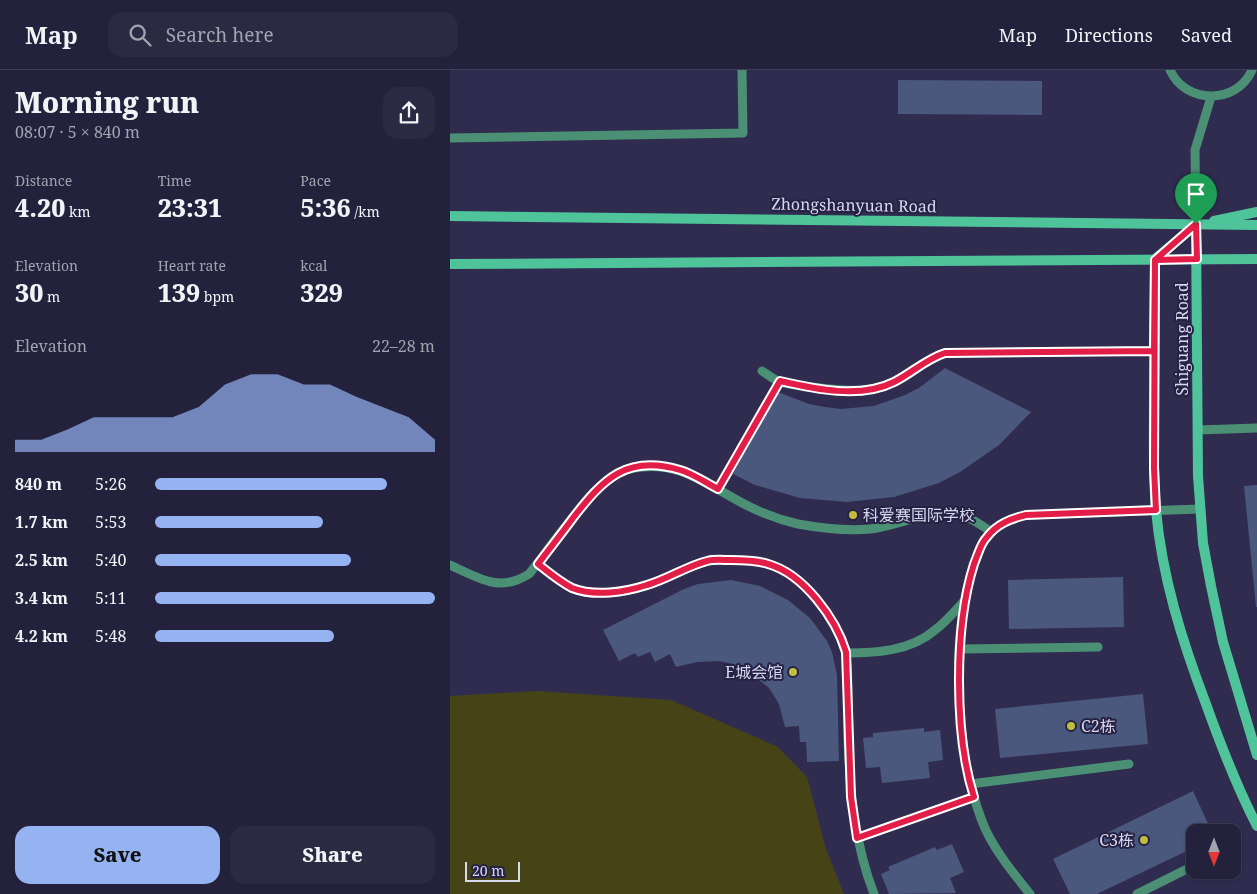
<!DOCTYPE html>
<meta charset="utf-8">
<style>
:root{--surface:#24213c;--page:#2c2943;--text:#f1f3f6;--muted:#a3a3af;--line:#413e56;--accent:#95b2f1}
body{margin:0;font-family:"Noto Serif","Noto Sans SC",serif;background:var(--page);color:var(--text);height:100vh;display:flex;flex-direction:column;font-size:19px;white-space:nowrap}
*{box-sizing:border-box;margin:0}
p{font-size:16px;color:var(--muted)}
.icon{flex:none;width:28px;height:28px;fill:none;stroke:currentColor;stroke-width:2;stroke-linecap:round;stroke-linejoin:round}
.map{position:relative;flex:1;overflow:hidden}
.panel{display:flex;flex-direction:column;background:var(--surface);width:450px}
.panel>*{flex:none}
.needle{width:32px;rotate:180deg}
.fabs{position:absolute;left:736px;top:754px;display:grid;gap:10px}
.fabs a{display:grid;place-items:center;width:55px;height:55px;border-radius:10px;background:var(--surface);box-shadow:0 1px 4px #0004,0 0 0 1px var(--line);font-size:25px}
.scale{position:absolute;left:15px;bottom:12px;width:55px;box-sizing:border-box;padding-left:5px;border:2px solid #d7d7ed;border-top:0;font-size:14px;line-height:18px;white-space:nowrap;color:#d7d7ed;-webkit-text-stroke:4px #262245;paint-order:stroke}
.pin{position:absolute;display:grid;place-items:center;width:42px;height:42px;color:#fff;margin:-51px -21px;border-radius:50% 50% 50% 0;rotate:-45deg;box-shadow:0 0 5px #0007}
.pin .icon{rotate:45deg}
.round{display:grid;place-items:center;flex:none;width:52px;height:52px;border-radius:15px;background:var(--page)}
.overview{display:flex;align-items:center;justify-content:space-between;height:85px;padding:0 15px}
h1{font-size:28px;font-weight:800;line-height:38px}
.stats{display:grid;grid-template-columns:repeat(3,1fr);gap:8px;height:85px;padding:5px 15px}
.stats div{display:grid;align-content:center}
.stats b{font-size:25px;font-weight:800}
.stats small{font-size:14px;font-weight:400}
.stats p{font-size:14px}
.chart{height:140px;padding:10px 15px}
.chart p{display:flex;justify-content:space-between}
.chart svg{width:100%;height:90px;margin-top:5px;fill:var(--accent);opacity:.7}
.cta{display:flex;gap:10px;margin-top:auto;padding:10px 15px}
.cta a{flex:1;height:58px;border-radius:15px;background:var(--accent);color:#111;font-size:20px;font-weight:800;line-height:58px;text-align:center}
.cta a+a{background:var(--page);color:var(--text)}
ul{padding:0 15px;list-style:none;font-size:16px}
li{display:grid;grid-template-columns:80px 60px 1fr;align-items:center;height:38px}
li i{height:12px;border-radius:6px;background:var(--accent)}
header{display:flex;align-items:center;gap:30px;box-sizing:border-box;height:70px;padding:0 25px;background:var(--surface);border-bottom:1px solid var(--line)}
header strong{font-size:24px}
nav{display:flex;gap:28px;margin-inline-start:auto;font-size:18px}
.search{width:350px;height:45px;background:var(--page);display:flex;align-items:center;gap:12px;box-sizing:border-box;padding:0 18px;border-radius:15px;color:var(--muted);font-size:19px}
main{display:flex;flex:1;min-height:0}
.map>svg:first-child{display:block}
.green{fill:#464417}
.building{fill:#49587c}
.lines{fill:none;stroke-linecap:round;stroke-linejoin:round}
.lane{stroke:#4b8f75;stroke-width:9}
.secondary{stroke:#4fc49b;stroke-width:10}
.route-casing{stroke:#fff;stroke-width:10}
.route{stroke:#e11d48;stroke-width:6}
.poi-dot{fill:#c3bd3f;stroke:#262245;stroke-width:2}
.labels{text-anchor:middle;stroke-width:4;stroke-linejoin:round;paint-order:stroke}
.street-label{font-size:16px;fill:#d7d7ed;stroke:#262245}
.poi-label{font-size:16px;fill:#d7d7ed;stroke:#262245;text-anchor:start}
</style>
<header>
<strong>Map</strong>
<div class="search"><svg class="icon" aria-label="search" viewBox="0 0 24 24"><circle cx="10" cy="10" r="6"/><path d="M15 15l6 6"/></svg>Search here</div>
<nav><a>Map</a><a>Directions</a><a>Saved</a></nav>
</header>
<main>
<section class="panel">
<div class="overview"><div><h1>Morning run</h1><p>08:07 · 5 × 840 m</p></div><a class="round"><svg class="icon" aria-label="share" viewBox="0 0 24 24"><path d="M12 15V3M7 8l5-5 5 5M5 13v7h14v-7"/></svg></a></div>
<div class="stats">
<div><p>Distance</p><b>4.20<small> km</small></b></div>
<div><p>Time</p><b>23:31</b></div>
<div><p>Pace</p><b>5:36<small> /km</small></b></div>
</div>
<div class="stats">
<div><p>Elevation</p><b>30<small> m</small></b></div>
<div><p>Heart rate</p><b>139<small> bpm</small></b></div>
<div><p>kcal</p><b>329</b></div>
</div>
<div class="chart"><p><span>Elevation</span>22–28 m</p>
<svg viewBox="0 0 160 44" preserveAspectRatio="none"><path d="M0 44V38L10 38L20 33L30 27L40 27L50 27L60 27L70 22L80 11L90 6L100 6L110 11L120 11L130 17L140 22L150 27L160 38V44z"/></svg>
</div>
<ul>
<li><b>840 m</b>5:26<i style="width:83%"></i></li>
<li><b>1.7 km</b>5:53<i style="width:60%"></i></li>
<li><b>2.5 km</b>5:40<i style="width:70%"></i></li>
<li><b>3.4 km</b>5:11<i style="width:100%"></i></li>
<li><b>4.2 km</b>5:48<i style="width:64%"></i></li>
</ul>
<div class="cta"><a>Save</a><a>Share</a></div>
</section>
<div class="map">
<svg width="807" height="824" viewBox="0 0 807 824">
<rect width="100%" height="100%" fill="#302c50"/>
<polygon class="green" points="87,621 221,630 328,677 357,707 376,779 394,824 0,824 0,626"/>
<g class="building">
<polygon points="448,10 592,11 592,45 448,44"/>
<polygon points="495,298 581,342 549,375 510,402 489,413 444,427 397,432 350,428 305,415 283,404 328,322 359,334 375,337 391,339 424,336 455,325 469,318"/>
<polygon points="807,415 807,537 806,537 794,416"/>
<polygon points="673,507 674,557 559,559 558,510"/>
<polygon points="281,510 310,516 338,530 360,548 377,571 382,582 387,605 389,691 357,692 356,672 350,672 349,656 335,657 329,634 319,618 297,600 283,594 269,591 247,592 226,597 220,584 205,592 200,582 188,587 185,583 169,591 153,560 234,519 248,514"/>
<polygon points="693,624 698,674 550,688 545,639"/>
<polygon points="474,658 474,662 490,660 493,690 478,692 480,708 432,713 430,697 416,698 413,668 423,667 423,663"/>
<polygon points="743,721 762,762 745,762 745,777 647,824 620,824 603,789"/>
<polygon points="502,774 514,802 500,808 506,823 439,824 431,804 440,800 438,797 485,777 487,780"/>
</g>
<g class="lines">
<g class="lane">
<path d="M720,0C735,34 787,35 802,0"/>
<polyline points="0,68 293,63 292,0"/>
<polyline points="746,154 745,80 761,27"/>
<path d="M312,301C317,304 322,308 328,311C338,315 351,316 362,317C390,320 419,325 445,311C462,302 476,289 495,283L705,281"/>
<polyline points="748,360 807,358"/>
<polyline points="268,419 330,311"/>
<path d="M88,494C98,502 110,512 122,518C145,527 175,522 197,515C218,509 237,496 258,491C264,489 273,490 280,490C292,490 307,490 318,494C354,504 386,549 396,583C399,612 398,641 398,670C400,723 405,775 424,824"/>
<path d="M0,495C29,508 49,523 79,504C101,478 145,408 176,400C221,388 247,408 285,429C304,440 326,449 348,454C370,458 397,461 420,459C450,456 486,435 516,447C525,450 533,457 542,462"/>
<polyline points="510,579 648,577"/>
<path d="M396,583C426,583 461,581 485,560C496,552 506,540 515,530"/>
<polyline points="520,714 679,694"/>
<polyline points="407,768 524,727"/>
<path d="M580,824C563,803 541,776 532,751C506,684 500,567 523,498C527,488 530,475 537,467C547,454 560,449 576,445L750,439"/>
<polyline points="687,824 745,795"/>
</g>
<g class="secondary">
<polyline points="0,146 807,155"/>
<polyline points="764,151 807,142"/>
<polyline points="746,154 748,406 753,473 761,516 773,572 807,685"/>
<path d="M747,154L705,189C705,239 704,288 704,337C704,372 703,406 706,440C712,507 732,571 756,634C771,676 787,717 807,756"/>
<polyline points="0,194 807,189"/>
</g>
</g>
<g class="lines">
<defs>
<path id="route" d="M746,154L705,190L704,398L706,440L576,445C560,449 547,454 537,467C530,474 528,485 524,494C504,557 504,664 524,727L407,768L401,727L396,582C386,549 354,504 318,494C307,490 292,490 280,490C273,490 264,489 257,491C237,496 218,509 197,515C175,522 145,527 122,518C110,512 98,502 88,494C100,478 112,463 123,448C153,409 177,384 230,400C244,404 256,413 268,419L330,311C365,319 410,329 444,312C462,303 476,289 495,283L704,281L705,190L747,189L746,154"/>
</defs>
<use href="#route" class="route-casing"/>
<use href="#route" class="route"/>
</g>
<g class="poi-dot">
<circle cx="403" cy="445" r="5"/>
<circle cx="343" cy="602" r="5"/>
<circle cx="621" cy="656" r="5"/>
<circle cx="694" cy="770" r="5"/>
</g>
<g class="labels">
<g class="street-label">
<text transform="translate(404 135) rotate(1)" y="6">Zhongshanyuan Road</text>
<text transform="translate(732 269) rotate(-90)" y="6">Shiguang Road</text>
</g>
<g class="poi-label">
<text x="413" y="451">科爱赛国际学校</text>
<text x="333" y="608" text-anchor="end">E城会馆</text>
<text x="631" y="662">C2栋</text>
<text x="684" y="776" text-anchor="end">C3栋</text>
</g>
</g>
</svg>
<div class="fabs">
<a><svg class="needle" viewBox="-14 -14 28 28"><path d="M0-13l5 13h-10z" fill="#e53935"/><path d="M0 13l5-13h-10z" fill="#a3a3af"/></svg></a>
</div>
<div class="scale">20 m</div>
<div class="pin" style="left:746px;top:154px;background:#1e9e55"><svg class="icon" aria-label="arrive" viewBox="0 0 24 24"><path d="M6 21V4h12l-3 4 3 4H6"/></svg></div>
</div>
</main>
